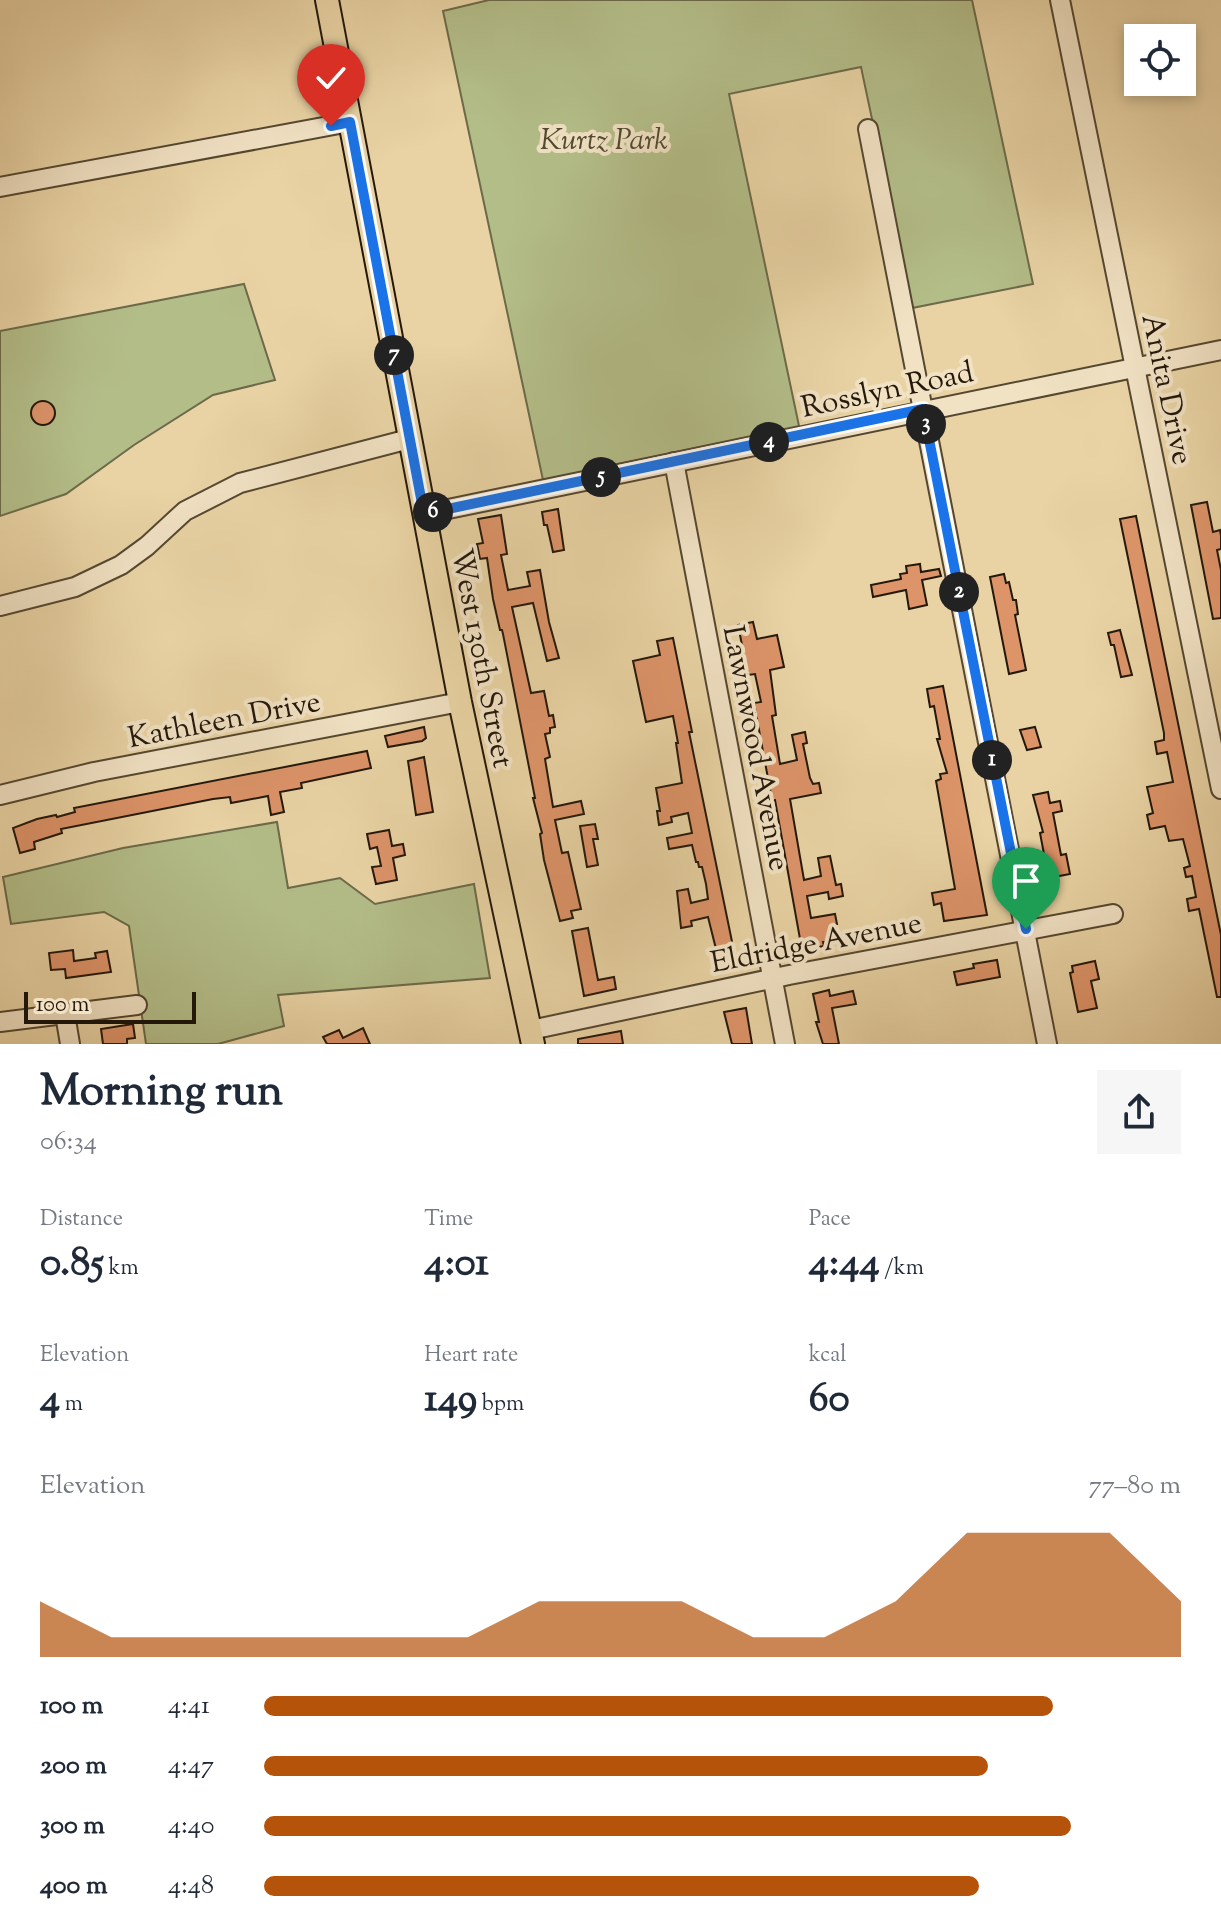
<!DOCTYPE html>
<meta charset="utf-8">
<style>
:root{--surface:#fff;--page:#f6f6f7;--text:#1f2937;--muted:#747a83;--accent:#b45309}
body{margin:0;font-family:"Sorts Mill Goudy",serif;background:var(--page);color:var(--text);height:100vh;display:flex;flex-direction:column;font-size:30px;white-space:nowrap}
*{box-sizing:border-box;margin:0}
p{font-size:26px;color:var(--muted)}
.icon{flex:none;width:44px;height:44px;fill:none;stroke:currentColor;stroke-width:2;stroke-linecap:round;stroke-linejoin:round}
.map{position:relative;height:1044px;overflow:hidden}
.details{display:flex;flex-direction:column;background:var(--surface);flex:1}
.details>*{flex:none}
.fabs{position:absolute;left:1124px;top:24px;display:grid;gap:16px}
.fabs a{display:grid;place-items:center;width:72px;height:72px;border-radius:0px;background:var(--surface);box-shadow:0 4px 12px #0003;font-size:40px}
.scale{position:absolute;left:24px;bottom:20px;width:172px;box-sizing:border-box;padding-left:8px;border:4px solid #24180b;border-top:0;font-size:22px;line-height:28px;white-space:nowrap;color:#24180b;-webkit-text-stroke:6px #f1e2c4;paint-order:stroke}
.pin{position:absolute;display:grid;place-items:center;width:68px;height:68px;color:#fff;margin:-82px -34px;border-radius:50% 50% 50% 0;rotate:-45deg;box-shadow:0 0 8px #0007}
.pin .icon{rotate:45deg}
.km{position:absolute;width:40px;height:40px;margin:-20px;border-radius:50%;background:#222;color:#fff;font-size:22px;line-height:40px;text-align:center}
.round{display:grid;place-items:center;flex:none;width:84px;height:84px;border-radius:0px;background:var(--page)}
.summary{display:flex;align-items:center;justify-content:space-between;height:136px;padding:0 40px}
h1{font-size:44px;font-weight:700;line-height:60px}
.stats{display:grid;grid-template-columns:repeat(3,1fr);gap:12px;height:136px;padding:8px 40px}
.stats div{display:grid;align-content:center}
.stats b{font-size:40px;font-weight:700}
.stats small{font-size:22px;font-weight:400}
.stats p{font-size:22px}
.chart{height:224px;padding:16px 40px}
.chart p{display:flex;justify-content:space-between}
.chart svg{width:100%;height:144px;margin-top:8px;fill:var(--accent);opacity:.7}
ul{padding:0 40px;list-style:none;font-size:26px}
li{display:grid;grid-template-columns:128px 96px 1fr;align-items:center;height:60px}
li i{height:20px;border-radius:10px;background:var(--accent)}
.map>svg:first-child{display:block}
.green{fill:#b3bd88;stroke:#6c6a4a;stroke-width:2}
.building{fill:#dd9469;stroke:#24180b;stroke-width:2}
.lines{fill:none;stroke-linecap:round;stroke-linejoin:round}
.minor-casing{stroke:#554731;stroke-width:22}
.major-casing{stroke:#24180b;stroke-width:26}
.minor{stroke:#f1e2c4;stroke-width:18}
.major{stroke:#e9d3a4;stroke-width:22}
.route-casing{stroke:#fff;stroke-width:16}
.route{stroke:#1a73e8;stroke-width:10}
.labels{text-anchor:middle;stroke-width:8;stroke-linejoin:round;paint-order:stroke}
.park-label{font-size:30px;font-style:italic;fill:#4f4a30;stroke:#f1e2c4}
.street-label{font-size:30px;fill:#24180b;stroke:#f1e2c4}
</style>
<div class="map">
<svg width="1221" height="1044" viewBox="0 0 1221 1044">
<rect width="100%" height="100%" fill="#e9d3a4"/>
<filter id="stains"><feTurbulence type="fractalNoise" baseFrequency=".0025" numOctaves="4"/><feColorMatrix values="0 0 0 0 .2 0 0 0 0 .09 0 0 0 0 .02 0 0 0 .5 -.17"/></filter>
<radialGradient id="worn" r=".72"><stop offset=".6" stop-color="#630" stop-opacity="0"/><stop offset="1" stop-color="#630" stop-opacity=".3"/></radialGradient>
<g class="green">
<polygon points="489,0 972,0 1033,284 912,308 861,67 729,94 799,426 543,480 443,11"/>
<polygon points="244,284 275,380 213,395 134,445 66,494 0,516 0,331"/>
<polygon points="277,822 288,888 340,878 375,904 474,884 490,978 278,995 284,1026 218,1044 146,1044 129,926 104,912 11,924 3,877 123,848"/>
</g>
<g class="building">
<circle cx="43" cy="413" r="12"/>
<polygon points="1207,502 1213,532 1220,530 1221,536 1221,549 1217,550 1221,570 1221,618 1213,619 1191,505"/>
<polygon points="558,509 564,550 553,552 547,525 544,525 542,512"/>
<polygon points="501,515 507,554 501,555 508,590 530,586 527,572 540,570 549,622 559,658 547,661 533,603 512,607 531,693 544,691 549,716 553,715 555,727 550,728 550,733 545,734 550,757 545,759 553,807 581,801 584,814 555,820 562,853 568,852 581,909 571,911 573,918 560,921 544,860 540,834 542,833 533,798 535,798 503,634 502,630 500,630 493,599 487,558 480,559 477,544 483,543 478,519"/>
<polygon points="1136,516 1221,935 1221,997 1217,997 1199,909 1189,911 1187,899 1196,897 1192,876 1186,877 1184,868 1190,866 1183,839 1169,841 1165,826 1150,829 1147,815 1153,813 1147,787 1173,782 1167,752 1157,754 1155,742 1164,740 1164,733 1120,519"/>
<polygon points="920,564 921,572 939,569 941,576 922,580 927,605 909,609 906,590 873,597 871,585 901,579 900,574 907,573 906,566"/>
<polygon points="1004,574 1006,583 1009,582 1013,600 1016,600 1018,614 1015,615 1026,670 1009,674 990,577"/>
<polygon points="753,622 757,639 777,635 784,667 770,670 776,715 772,716 780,764 797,760 792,735 805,732 807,743 803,744 810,778 813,784 819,783 821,793 790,799 804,880 821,876 818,858 830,856 836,885 841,884 843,896 829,899 828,892 807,896 811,918 835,914 837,924 833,925 835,940 823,942 824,946 802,950 775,800 772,800 754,703 761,702 755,674 748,675 738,625"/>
<polygon points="1120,630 1132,675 1121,677 1114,645 1111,645 1108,633"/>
<polygon points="673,638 692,732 689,732 737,966 721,969 708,917 691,921 692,926 681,928 677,891 688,889 691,903 708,899 706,884 702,867 699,867 698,862 696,862 692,845 669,849 667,838 692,833 688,813 671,817 672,822 659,825 657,811 660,811 656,788 682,783 676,743 678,743 673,716 646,722 633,661 660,655 657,641"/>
<polygon points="943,686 987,915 944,921 941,903 934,905 932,893 955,889 936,781 941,779 940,774 947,773 937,739 940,739 934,706 930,707 927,689"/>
<polygon points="424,727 426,738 422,741 388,747 385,736"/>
<polygon points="1035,727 1041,747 1027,750 1020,730"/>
<polygon points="367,751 371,768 301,783 302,788 280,792 284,812 271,815 268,796 231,803 230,797 213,799 61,829 62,833 34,842 35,849 20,853 13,828 37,819 56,815 57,817 75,812 74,808"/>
<polygon points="424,757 433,812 416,815 408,761"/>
<polygon points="1048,792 1050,803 1060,801 1062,811 1053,813 1061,855 1066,854 1070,874 1054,877 1052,869 1047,870 1040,833 1043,832 1033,795"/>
<polygon points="595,824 598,839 593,839 598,865 587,867 580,826"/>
<polygon points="389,830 392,846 403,844 405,855 393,858 397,880 376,884 372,867 381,866 377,847 370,849 367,834"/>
<polygon points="588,928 598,980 614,977 616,989 584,996 572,931"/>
<polygon points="73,950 74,961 96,958 95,953 107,951 111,972 66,978 65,969 51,970 49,953"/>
<polygon points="997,960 1000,977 957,985 954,972 974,968 973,964"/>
<polygon points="1095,961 1099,979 1091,981 1097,1008 1078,1012 1070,973 1073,972 1072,966"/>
<polygon points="829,990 830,996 853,991 856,1004 832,1008 839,1044 823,1044 816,1022 819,1022 813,994"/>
<polygon points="746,1008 752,1044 732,1044 724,1012"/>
<polygon points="133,1024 135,1038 127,1039 127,1044 103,1044 101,1029"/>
<polygon points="363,1028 370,1044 327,1044 323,1037 339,1030 343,1038"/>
<polygon points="621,1031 623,1044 578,1044 578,1039"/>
</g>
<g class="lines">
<defs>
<g id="minor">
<polyline points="1060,0 1221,789"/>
<polyline points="868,129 1047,1044"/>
<polyline points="0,187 350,122"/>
<polyline points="674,462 785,1044"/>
<polyline points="424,514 1221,350"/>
<polyline points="0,606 75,587 121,565 147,546 185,511 240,483 409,439"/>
<polyline points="0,795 94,772 460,702"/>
<polyline points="65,1014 70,1044"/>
<polyline points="0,1022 137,1005"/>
<polyline points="531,1030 789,975 1113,914"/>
</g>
<polyline id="major" points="327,0 460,702 533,1044"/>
</defs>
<use href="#minor" class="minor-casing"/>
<use href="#major" class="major-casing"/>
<use href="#minor" class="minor"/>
<use href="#major" class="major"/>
</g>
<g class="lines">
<defs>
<polyline id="route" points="331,126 350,122 424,514 923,409 1026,929"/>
</defs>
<use href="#route" class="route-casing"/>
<use href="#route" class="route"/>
</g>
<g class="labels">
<g class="park-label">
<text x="604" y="149">Kurtz Park</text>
</g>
<g class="street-label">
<text transform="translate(887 389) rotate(-12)" y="10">Rosslyn Road</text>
<text transform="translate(1168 389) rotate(78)" y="10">Anita Drive</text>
<text transform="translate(483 658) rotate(79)" y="10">West 130th Street</text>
<text transform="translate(224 719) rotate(-11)" y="10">Kathleen Drive</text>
<text transform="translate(757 748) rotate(79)" y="10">Lawnwood Avenue</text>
<text transform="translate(816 942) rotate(-11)" y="10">Eldridge Avenue</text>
</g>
</g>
<rect width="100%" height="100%" filter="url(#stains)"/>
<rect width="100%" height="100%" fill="url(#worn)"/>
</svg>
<div class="fabs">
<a><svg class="icon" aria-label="locate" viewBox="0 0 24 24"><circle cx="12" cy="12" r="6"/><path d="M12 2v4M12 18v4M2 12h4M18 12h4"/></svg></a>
</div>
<div class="scale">100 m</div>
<div class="pin" style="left:1026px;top:929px;background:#1e9e55"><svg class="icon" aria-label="arrive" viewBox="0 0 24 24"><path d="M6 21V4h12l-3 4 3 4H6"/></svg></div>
<div class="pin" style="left:331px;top:126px;background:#d93025"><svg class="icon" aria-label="check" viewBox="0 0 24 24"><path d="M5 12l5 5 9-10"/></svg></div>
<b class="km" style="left:992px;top:760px">1</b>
<b class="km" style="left:959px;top:592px">2</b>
<b class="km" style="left:926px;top:424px">3</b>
<b class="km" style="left:769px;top:442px">4</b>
<b class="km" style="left:601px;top:477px">5</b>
<b class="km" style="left:433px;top:512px">6</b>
<b class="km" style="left:394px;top:355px">7</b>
</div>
<section class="details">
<div class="summary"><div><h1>Morning run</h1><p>06:34</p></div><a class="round"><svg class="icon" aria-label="share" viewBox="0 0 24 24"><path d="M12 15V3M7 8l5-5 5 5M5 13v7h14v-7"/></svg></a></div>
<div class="stats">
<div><p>Distance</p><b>0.85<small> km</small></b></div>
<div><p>Time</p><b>4:01</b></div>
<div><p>Pace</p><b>4:44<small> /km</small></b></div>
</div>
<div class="stats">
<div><p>Elevation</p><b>4<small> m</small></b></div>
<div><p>Heart rate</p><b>149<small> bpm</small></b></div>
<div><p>kcal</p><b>60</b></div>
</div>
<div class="chart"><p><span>Elevation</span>77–80 m</p>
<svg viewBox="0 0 160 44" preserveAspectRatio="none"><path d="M0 44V27L10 38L20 38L30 38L40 38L50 38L60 38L70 27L80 27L90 27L100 38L110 38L120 27L130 6L140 6L150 6L160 27V44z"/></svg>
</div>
<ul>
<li><b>100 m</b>4:41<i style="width:86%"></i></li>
<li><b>200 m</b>4:47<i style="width:79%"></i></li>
<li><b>300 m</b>4:40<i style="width:88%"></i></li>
<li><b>400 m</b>4:48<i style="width:78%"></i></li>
</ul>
</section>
